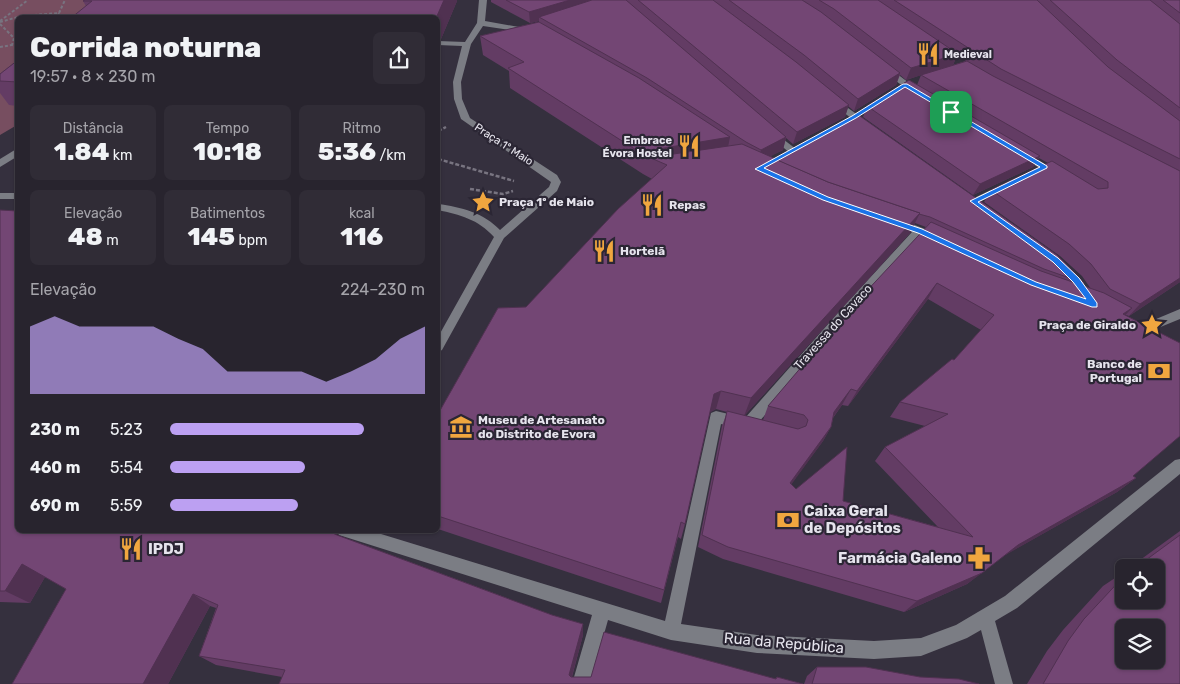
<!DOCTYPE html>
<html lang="pt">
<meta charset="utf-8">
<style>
:root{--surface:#28242e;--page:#302c36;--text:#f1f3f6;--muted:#a5a4aa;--line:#44414a;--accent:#bca0f2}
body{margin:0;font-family:Rubik,sans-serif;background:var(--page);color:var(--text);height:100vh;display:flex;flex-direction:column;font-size:19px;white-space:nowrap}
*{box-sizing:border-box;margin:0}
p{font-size:16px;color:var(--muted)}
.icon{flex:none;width:28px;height:28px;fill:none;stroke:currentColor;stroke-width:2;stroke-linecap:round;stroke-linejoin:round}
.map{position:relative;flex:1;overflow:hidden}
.sheet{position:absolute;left:15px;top:15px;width:425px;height:518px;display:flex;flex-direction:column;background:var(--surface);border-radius:8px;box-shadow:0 1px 4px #0004,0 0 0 1px var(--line)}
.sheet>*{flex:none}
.fabs{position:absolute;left:1115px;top:559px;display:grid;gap:10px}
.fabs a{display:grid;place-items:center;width:50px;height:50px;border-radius:8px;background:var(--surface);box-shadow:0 1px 4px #0004,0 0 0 1px var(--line);font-size:25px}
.pin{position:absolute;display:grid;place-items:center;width:42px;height:42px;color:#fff;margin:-21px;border-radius:10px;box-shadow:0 2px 8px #0006}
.round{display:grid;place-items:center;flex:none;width:52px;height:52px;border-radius:8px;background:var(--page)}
.overview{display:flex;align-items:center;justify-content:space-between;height:85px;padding:0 15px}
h1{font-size:28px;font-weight:800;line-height:38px}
.metrics{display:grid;grid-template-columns:repeat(3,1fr);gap:8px;height:85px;padding:5px 15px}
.metrics div{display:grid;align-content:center;border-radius:8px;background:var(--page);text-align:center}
.metrics b{font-size:25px;font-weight:800}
.metrics small{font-size:14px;font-weight:400}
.metrics p{font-size:14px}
.chart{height:140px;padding:10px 15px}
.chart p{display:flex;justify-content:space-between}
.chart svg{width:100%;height:90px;margin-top:5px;fill:var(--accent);opacity:.7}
ul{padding:0 15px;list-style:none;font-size:16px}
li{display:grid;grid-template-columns:80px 60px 1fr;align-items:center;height:38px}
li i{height:12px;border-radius:6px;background:var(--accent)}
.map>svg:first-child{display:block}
.green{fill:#774e60}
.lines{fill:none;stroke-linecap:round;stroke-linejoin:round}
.path-far1{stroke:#787480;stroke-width:2;stroke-dasharray:3 2;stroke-linecap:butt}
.path{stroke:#787480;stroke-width:2.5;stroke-dasharray:4 2;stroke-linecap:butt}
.minor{fill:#7b7d84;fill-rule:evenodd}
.wall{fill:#633c64;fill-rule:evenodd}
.shaded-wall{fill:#503151}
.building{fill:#734674;stroke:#503151;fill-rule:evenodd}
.route{fill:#1a73e8;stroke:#fff;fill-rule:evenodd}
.labels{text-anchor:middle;stroke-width:4.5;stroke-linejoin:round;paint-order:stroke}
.far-poi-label{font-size:11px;font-weight:bold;fill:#e6e4ed;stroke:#2b2634;text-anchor:start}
.far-street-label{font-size:11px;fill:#e6e4ed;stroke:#2b2634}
.poi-label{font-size:12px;font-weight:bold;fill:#e6e4ed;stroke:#2b2634;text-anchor:start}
.street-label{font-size:12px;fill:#e6e4ed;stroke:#2b2634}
.near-poi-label{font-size:15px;font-weight:bold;fill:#e6e4ed;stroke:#2b2634;text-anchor:start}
.near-street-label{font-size:15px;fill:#e6e4ed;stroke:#2b2634}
</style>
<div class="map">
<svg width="1180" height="684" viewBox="0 0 1180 684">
<rect width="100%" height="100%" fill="#35303e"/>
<polygon class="green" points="0,0 121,0 104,17 18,18 17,125 0,135"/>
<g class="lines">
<g class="path-far1">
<polyline points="59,13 65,0"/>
<polyline points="0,21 28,0"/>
<polyline points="0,22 22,16 59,13 57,18"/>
<polyline points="0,24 14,38 12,45 18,46"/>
<polyline points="0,47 12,45"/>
</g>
<g class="path">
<polyline points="438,131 446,127"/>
<polyline points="438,159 514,181"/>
<polyline points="470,189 503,194 513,191"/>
</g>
<g class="minor">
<path d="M479,0H487L485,21L530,29L534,31L530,33L483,26L471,44L461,82L462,99L470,118L557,175L561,182L557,191L504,238L442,350L438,352V337L494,237C478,219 460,215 438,210V204C461,207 484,213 500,230L549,187L551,182L461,119L454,99L453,82L462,46L438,45V41L465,42L477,23Z"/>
<polygon points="882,67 888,67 921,92 914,94 882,71"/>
<polygon points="834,98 869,123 869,127 863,127 831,103 831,99"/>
<polygon points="771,130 796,149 796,153 790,153 768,135 766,133"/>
<polygon points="18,148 18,156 0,167 0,159"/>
<polygon points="1023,151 1060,173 1062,175 1057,178 1054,177 1020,156 1020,152"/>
<polygon points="1003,184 1008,187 1007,189 977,203 973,204 968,201"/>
<rect x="0" y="193" width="18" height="6"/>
<polygon points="897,218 940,235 941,238 936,242 921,236 853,311 753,429 748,431 721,424 681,624 757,635 874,641 921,638 956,625 1005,596 1175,460 1180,459 1180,474 1017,608 995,621 1013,684 995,684 981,630 967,638 921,656 874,659 757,653 671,640 608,620 590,684 572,684 592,615 339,535 336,530 368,530 665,621 711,413 716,411 745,418 845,305 912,232 893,224 892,222"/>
<polygon points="1180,309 1180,319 1141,335 1137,333 1135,330 1137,327"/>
</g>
</g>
<g class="wall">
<polygon points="85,0 457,0 457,1 441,39 438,41 438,18 86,6 83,1"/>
<path d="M491,0H1180V282L1129,316L1126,315L1125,316L1133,476L1136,478L1117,492L1003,556L967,584L904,612L723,559L698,547L722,426L727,412L716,409L710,412L685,524L681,539L678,537L661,603L438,529V414L526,307L652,179L643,174L510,88L509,71L483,55L480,36L539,22V21L530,23L491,2ZM957,55L966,61L953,65ZM900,75L906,80L921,75L917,85L867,106L863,117L973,195L1033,167L1039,158L1048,163L991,190L984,202L1060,256L1082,276L1091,289L1082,286L1084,283L857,114L775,159L770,156L783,150L786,138L793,144L845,117L848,106L854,111L896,85ZM915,223L926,227L768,406L763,420L744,416L910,233ZM928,299L981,330L954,360L900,402L890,417L925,426L885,447L875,461L938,527L843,501L796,489L791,484L823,441L831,427L833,418L842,405L848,406Z"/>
<polygon points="18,60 18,106 9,105 0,93 0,74"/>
<polygon points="0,210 18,530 337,535 552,615 583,624 583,635 572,677 775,679 777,677 803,684 282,677 216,665 199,656 216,608 210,606 168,684 12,684 66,589 45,577 30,603 0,602"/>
<polygon points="1180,531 1180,684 1027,684 1047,651 1063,630 1103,586 1124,572 1124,600 1156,568 1129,568"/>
<polygon points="817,667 920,677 979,684 804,684 807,676"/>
</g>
<g class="shaded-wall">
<polygon points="444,0 457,0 457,1 441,39 438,41 438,18 433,18"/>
<polygon points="570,0 604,0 539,17 539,21 530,23 529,12"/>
<polygon points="958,54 953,65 906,80 911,68"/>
<polygon points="900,73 896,85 854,111 858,99"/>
<polygon points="849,105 845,117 793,144 797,132"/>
<polygon points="730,137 726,157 667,165 651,157 651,154 658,149"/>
<polygon points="786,137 783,150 758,163 761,150"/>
<polygon points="1040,156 1033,167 973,195 980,184"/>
<polygon points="920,213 910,233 744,416 751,398"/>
<polygon points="1180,278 1180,282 1129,316 1140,304"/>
<polygon points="937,283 928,299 848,406 857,391"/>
<polygon points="1132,308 1117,324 1123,314"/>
<polygon points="851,389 842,405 826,427 834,412"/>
<polygon points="721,391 716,409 709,413 714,394"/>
<polygon points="831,427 823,441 783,496 790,483"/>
<polygon points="1136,478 1117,492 1002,557 1018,545"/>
<polygon points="22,564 45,577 30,603 5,591"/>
<polygon points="982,573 967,584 904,612 917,601"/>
<polygon points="193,594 210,606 168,684 143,684"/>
<polygon points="583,624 583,635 570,683 569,675"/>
</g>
<g class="building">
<polygon points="85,0 444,0 437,16 433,18 71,18 92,1 83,1"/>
<polygon points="506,0 570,0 529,12"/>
<polygon points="592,0 626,0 786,137 761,150 746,142 647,78 539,17"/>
<polygon points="638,0 713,0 796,62 849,105 797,132"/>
<polygon points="729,0 802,0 821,12 900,73 858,99 804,55"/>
<polygon points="819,0 878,0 958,54 911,68 834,9"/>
<polygon points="894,0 1037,0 1108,67 1180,121 1180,159 1001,69"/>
<polygon points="1050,0 1150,0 1180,24 1180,108 1117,60"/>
<polygon points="1163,0 1180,0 1180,13"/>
<polygon points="539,22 639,78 730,137 658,149 651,154 653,157 742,144 828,182 920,213 751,398 721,391 714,394 685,524 681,522 664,590 438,516 438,414 498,308 526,307 618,209 667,165 644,155 508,68 524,62 480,36"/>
<polygon points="18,60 18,82 0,81 0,74"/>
<polygon points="967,61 993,76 1180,171 1180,278 1140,304 1110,289 1091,264 1069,244 991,190 1052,161 1098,189 1108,188 1108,182 921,75"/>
<polygon points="909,80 1040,156 980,184 867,106"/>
<polygon points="857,114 1057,255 1084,283 1044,269 930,217 919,214 920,213 828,182 775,159"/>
<polygon points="0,210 18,211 18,530 326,530 337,535 552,615 583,624 569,675 571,677 591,677 604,632 776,679 777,677 803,684 279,684 285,670 199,656 218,605 193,594 143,684 12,684 66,589 22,564 5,591 0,591"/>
<path d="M931,222L1041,271L1104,293L1132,308L1123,314L1180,343V436L1133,476L1136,478L1018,545L982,573L917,601L728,547L702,535L727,411L798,429L806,426L808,420L804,415L768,406L862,296ZM937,283L994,315L954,360L952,359L900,402L948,414L885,447L973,537L843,501L847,447L796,489L790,483L831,427L834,412L851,389L857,391Z"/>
<path d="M1180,535V684H1043L1068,641L1084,619L1124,576V600H1156V568H1135ZM1124,628H1156V660H1124Z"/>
<polygon points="817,667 866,667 920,677 959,679 979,684 812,684"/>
</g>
<path class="route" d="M903,84H907L1047,166V168L978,202L1058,258L1079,278L1097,303V307H1092L1031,285L918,233L823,200L755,169L852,116ZM905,87L1040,167L970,201L1053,262L1073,282L1086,299L1036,282L922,229L828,197L764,168L856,118Z"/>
<defs>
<symbol id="restaurant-bare" viewBox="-9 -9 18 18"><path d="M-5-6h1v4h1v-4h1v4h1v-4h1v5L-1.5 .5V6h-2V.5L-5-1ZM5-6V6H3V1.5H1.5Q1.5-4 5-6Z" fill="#f0a63f" stroke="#2b2634" stroke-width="2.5" paint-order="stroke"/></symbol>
<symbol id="sight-bare" viewBox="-9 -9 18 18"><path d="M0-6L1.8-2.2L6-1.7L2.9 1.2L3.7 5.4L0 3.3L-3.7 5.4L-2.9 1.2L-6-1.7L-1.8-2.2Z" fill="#f0a63f" stroke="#2b2634" stroke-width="2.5" paint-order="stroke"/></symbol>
<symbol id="bank-bare" viewBox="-9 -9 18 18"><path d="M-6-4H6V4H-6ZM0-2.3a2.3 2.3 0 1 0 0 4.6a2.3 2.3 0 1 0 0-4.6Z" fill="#f0a63f" stroke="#2b2634" stroke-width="2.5" paint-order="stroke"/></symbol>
<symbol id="museum-bare" viewBox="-9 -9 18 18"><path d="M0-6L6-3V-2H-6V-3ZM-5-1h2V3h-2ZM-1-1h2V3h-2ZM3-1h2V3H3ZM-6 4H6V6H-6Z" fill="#f0a63f" stroke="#2b2634" stroke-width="2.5" paint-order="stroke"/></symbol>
<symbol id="pharmacy-bare" viewBox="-9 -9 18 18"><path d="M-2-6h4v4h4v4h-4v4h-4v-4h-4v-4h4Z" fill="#f0a63f" stroke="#2b2634" stroke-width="2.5" paint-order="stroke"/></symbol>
</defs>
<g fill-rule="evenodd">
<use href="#restaurant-bare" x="912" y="38" width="32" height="32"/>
<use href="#restaurant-bare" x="673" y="130" width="32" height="32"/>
<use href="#sight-bare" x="467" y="186" width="32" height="32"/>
<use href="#restaurant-bare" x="636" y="189" width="32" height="32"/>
<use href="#restaurant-bare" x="588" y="235" width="32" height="32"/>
<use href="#sight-bare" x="1136" y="309" width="32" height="32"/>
<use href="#bank-bare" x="1143" y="355" width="32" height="32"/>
<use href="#museum-bare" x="445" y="411" width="32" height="32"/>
<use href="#bank-bare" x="772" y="504" width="32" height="32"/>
<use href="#restaurant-bare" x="115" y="533" width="32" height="32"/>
<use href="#pharmacy-bare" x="963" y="542" width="32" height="32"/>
</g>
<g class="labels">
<g class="far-poi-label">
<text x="944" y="58">Medieval</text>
<text x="672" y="144" text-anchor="end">Embrace<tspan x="672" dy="13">Évora Hostel</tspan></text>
</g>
<g class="far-street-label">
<text transform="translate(504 144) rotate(33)" y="4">Praça 1º Maio</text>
</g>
<g class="poi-label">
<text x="499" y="206">Praça 1º de Maio</text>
<text x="669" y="209">Repas</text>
<text x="620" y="255">Hortelã</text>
<text x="1136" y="329" text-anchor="end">Praça de Giraldo</text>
<text x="1142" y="368" text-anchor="end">Banco de<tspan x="1142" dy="14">Portugal</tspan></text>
<text x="478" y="424">Museu de Artesanato<tspan x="478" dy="14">do Distrito de Evora</tspan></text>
</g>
<g class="street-label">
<text transform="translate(833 327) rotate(-48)" y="4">Travessa do Cavaco</text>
</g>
<g class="near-poi-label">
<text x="804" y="516">Caixa Geral<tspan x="804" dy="17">de Depósitos</tspan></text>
<text x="148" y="554">IPDJ</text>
<text x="962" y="563" text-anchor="end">Farmácia Galeno</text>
</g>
<g class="near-street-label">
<text transform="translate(784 643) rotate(5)" y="5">Rua da República</text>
</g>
</g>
</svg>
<div class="fabs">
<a><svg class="icon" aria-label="locate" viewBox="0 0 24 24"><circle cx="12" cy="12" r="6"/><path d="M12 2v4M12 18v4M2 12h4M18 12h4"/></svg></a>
<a><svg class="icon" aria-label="layers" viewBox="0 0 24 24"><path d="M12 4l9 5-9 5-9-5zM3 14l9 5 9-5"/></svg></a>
</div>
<div class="pin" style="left:951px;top:112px;background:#1e9e55"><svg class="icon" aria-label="arrive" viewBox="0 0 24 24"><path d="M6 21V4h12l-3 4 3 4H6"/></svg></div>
<section class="sheet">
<div class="overview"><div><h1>Corrida noturna</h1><p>19:57 · 8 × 230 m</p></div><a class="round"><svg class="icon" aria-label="share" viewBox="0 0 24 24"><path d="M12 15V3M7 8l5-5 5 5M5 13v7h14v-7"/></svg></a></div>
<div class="metrics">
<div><p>Distância</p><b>1.84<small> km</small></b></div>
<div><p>Tempo</p><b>10:18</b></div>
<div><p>Ritmo</p><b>5:36<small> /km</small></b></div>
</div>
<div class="metrics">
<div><p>Elevação</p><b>48<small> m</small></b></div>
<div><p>Batimentos</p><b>145<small> bpm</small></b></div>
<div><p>kcal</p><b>116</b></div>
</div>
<div class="chart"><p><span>Elevação</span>224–230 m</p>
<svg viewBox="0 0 160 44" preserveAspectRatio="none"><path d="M0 44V11L10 6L20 11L30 11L40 11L50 11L60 17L70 22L80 33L90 33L100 33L110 33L120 38L130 33L140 27L150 17L160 11V44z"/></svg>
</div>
<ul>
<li><b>230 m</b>5:23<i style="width:76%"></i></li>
<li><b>460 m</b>5:54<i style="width:53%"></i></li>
<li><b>690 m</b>5:59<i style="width:50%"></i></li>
</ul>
</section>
</div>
